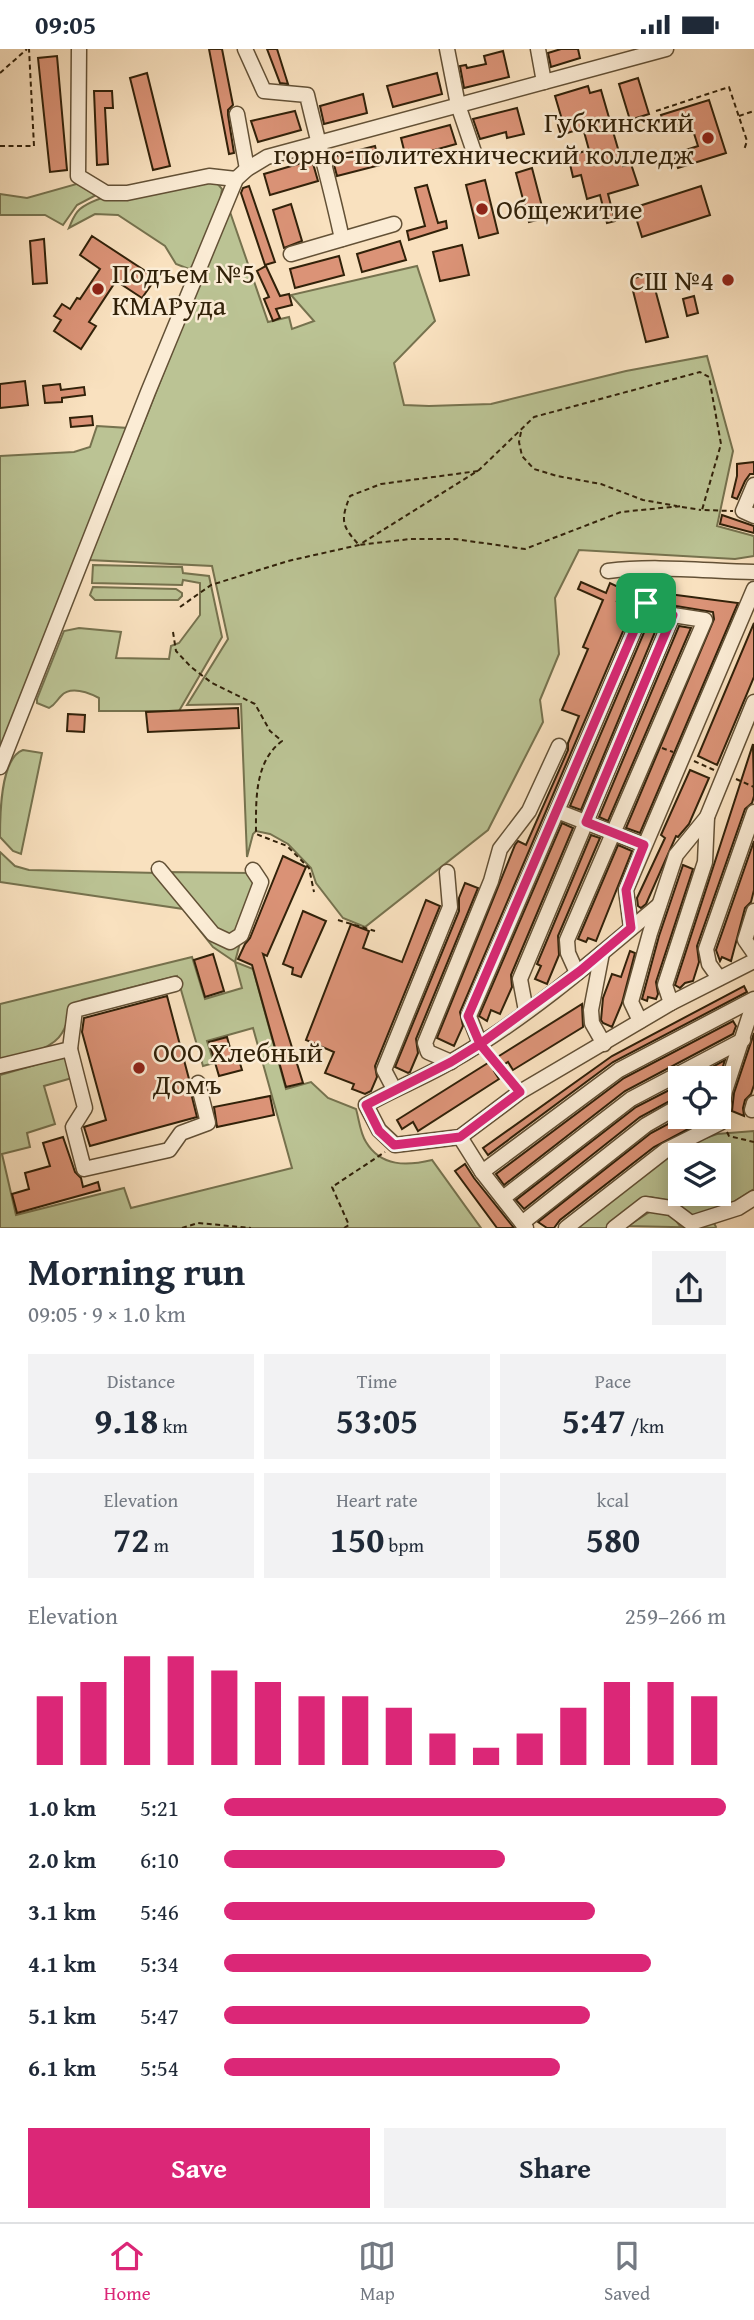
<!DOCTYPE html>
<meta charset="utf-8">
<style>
:root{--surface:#fff;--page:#f2f2f3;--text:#1f2937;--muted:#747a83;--line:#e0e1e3;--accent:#db2777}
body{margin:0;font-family:"Gentium Book Plus",serif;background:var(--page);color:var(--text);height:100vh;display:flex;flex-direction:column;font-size:26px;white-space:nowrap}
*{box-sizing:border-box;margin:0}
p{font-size:23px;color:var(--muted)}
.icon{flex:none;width:38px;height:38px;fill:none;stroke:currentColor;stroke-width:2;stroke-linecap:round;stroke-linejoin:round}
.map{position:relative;height:1179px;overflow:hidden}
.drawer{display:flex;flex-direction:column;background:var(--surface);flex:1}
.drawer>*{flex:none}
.tools{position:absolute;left:668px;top:1017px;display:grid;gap:14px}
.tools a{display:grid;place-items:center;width:63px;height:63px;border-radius:0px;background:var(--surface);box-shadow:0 4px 18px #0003;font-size:35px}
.pin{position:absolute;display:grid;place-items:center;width:60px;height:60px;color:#fff;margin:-30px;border-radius:14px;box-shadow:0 4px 10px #0006}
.round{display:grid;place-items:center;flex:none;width:74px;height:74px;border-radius:0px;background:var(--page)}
.summary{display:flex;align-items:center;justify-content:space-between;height:119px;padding:0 28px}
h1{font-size:38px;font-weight:700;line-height:52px}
.figures{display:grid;grid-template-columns:repeat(3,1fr);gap:10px;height:119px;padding:7px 28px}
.figures div{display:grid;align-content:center;border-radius:0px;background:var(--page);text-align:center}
.figures b{font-size:35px;font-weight:700}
.figures small{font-size:19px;font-weight:400}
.figures p{font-size:19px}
.chart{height:196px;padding:14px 28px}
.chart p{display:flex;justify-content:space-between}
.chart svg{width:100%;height:126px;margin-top:7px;stroke:var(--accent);stroke-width:6}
.cta{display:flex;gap:14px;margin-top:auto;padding:14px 28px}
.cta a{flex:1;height:80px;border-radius:0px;background:var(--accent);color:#fff;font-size:28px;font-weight:700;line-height:80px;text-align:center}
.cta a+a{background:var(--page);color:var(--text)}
ul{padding:0 28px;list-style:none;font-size:23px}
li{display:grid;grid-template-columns:112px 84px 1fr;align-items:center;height:52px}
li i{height:18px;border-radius:9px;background:var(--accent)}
.status{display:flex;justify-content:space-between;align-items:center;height:49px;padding:0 35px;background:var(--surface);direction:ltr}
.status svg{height:19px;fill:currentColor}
.menu{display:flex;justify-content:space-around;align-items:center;height:98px;border-top:2px solid var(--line);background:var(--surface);font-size:19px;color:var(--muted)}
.menu a{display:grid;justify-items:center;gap:4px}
.menu .active{color:var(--accent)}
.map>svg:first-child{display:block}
.green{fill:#bbc394;stroke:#76724e;stroke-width:2;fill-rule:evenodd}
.building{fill:#db9377;stroke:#312109;stroke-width:2}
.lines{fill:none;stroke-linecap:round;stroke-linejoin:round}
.minor-casing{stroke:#635136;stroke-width:17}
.path{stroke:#312109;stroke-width:2;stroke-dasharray:5 3.5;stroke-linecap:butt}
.minor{stroke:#fbecd5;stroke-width:14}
.route-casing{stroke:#fff;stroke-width:14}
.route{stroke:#db2777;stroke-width:9}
.poi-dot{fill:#8f2418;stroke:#fbecd5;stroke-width:2.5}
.labels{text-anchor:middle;stroke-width:5;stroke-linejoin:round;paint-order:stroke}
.poi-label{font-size:28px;fill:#312109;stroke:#fbecd5;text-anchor:start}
</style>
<div class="status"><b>09:05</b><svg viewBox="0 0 49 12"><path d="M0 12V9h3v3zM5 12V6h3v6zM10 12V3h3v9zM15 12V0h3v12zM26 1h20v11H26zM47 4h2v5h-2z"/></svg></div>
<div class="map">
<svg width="754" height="1179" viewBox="0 0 754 1179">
<rect width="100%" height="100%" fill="#f9e1bf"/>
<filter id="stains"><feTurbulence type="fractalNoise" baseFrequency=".00286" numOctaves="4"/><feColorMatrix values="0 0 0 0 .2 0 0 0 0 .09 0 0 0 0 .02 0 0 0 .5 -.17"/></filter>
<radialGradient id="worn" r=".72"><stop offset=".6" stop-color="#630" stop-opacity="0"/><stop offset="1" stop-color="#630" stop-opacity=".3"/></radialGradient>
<g class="green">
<path d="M203,131L217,134L222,140L220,152L194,216L189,220L176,215L165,197L118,166L95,165L69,179C72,172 74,165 80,160C103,141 172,136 203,131Z"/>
<polygon points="87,132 100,144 77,156 63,176 45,166 0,166 0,145 27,149"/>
<polygon points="229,160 268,273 289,268 292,280 314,272 291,246 417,217 435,272 394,314 404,356 429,357 491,355 626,322 707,307 733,402 717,477 754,487 754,507 735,510 579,501 555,549 559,605 540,651 543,673 488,781 365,878 343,869 316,834 311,819 288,795 270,785 256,782 253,785 247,808 241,655 187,656 228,590 212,517 89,511"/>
<polygon points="97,377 128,379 0,705 0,407 74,403 90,398"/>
<path d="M93,516L182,518L183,524L209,527L222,588L179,662H99V649C89,644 71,636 61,647C56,652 56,655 49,659L37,654V650L64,582L79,579L121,583L116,609L169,610L171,597L179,594L200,566V534L183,531L182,536L92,534Z"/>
<polygon points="93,538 176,540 182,544 182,547 178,551 95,551 90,546"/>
<path d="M23,701L42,704L21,805L13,802L0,788C0,767 0,709 23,701Z"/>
<path d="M0,803L15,817L29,821L158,824L216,890H241L235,913L253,920L286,1040L311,1033L328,1049L356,1060C359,1070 360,1084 366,1093C381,1118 407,1117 432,1111L481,1179H0V1026L66,1007L72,1029L44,1037L55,1075L27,1084L30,1098L2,1105L16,1166L124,1139L131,1159L292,1119L253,979L207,992L214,1014L203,1017L177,927L82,951C70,960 69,972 62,984C51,1003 20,1005 0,1011V955L192,908L205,950L242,939L235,913L213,898L183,860L0,833Z"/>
<polygon points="165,823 250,824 257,834 240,878 232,888 214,882"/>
<path d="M754,1082V1140L732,1154L692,1169L670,1152L650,1148L608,1179H577L677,1099L717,1085ZM681,1106H719V1144H681Z"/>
<polygon points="654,1160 671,1165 680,1177 691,1179 714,1174 716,1178 715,1179 628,1177"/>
</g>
<g class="building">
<polygon points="209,0 222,0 233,56 228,61 228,66 234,104 229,105"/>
<polygon points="267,0 277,0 288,35 280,34"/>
<polygon points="561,0 578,0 580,9 551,18 548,4"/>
<polygon points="503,2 509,28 464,39 460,17 466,16 467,19 486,15 484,7"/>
<polygon points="57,7 67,121 50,123 38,9"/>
<polygon points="147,24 170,117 153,121 130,29"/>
<polygon points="437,24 442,45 393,58 387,37"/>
<polygon points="638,29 649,65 630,71 619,35"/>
<polygon points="588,37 590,44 601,41 623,117 631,115 638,136 608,145 615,172 607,174 600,146 587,150 581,126 573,128 570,115 577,114 575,105 589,101 583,79 561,86 558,76 563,74 555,47"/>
<polygon points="94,42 112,42 113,59 105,59 108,115 97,116"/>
<polygon points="363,45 367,64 324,75 320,57"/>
<polygon points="709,51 726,104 678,119 674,105 698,97 690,72 665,80 661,66"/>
<polygon points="517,59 524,85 507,89 506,83 480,90 473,70"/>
<polygon points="295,62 301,81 258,93 251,72"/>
<polygon points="450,76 456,95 406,109 401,89"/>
<polygon points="375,97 380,116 337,127 332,108"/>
<polygon points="312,111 318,132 270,146 264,125"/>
<polygon points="532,119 545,169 529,173 516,124"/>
<polygon points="485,131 498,184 479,189 466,136"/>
<polygon points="427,136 438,174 446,172 447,179 409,191 407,182 425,177 415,139"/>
<polygon points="249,137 275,213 265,216 241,144 243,139"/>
<polygon points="701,137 710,166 642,188 633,159"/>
<polygon points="291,155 302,192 284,199 273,161"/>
<polygon points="92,187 156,229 142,249 116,232 89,273 96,277 81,300 54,282 61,271 54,267 62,255 70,260 77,249 80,250 100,220 80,206"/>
<polygon points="44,190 47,234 33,235 30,192"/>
<polygon points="400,192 406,211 362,223 357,205"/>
<polygon points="462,196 469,226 440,232 433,203"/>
<polygon points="339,207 344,226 295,239 290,220"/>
<polygon points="266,217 280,247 289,245 292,256 276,260 280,269 273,272 264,250 269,248 257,222"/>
<polygon points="651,225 668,288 646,293 630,230"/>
<polygon points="694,247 698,264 687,267 683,250"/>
<polygon points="25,332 28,356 0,359 0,335"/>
<polygon points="60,335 61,341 84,338 85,346 62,349 62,353 45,354 43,337"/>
<polygon points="92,367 93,376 71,378 70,369"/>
<polygon points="754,413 754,425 750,425 745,432 737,450 732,448 737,427 737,415"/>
<polygon points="722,466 754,477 754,484 720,475"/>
<polygon points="581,533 606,544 610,534 631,544 634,535 642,538 635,554 616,552 633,559 460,963 463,977 454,997 437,989 515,796 518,792 526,796 568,701 568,694 579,667 562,661 588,600 583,598 603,551 578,540"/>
<polygon points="661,544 738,554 640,784 626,779 714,570 713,563 676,557 658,549"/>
<polygon points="651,567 660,571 581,761 570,757"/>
<polygon points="754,574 754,628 717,716 698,707"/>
<polygon points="679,577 691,579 608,772 599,768"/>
<polygon points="238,659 239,679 148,683 146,663"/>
<polygon points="68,665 85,666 84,683 67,682"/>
<polygon points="753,695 754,747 752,754 745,760 697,897 699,913 693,932 685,934 680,939 675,936"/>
<polygon points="690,721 709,729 689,775 678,788 676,787 646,855 641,859 638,857 637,849 665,789 661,786"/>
<polygon points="562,774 573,779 511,926 512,938 500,965 491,961 487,972 479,967"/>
<polygon points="591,786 600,789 558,887 559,906 547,935 535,930 541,917 537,915"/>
<polygon points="754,792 754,841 751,853 745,859 731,912 722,908 720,912 716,901"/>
<polygon points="618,796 632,802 596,892 588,889 586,893 578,890"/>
<polygon points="283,807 306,818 267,907 263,905 303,1034 286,1038 252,916 238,910 245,895 250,889"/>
<polygon points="683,816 693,820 656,933 658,945 656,950 648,948 647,952 642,950 659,887"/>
<polygon points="465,834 478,839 416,990 418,1004 410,1023 408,1024 395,1018 459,862 459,849"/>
<polygon points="426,851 440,857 375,1017 377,1028 371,1042 365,1045 352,1040 354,1035 325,1024 334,1003 306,991 351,875 369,882 363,899 402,913"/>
<polygon points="303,862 326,872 301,928 292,925 293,919 283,915"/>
<polygon points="630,902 635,904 622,954 612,978 603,974 601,971 603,949 612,925 621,928"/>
<polygon points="213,905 224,942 205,948 194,911"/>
<polygon points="744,937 747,943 613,1013 488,1106 483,1099 612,1007"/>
<polygon points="167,947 189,1030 189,1036 197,1068 90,1097 84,1078 106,1071 82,983 84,969"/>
<polygon points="582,955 583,978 513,1021 508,1013 494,1022 499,1030 418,1082 413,1073 402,1080 397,1071"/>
<polygon points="733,972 736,977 733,985 625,1042 504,1136 496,1125 624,1029"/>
<polygon points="754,984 754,1036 751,1045 745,1051 743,1059 744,1067 732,1062 734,1044"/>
<polygon points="227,988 234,1013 239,1011 242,1021 219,1027 209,993"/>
<polygon points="725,1011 719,1029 692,1029"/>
<polygon points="681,1035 681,1046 640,1068 524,1160 516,1151 636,1058"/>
<polygon points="270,1047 274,1066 217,1078 214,1058"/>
<polygon points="681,1068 711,1068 654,1098 560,1171 554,1179 547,1179 538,1173 651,1084"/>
<polygon points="63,1088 75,1123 81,1129 83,1138 98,1133 100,1141 17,1164 12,1145 29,1140 25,1124 50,1117 43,1094"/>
<polygon points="465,1115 474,1129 514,1179 497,1179 455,1122"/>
</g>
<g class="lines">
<defs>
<g id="minor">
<polyline points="79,0 78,127 106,144 127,144 209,127 236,130"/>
<path d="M245,0L264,42L307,46C318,94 332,142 342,190"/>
<polyline points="447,0 458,56 474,103"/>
<polyline points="538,0 544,33"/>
<polyline points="237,65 247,120"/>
<polyline points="291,205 394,175"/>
<polyline points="754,436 743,462 754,467"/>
<path d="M608,522C655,516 706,522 754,523"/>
<polyline points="0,718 148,343 236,130 247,120 267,108 666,0"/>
<polyline points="557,762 660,521"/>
<polyline points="159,820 213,885 230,893 241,886 261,833 253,821"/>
<path d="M659,856C594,911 527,969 452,1012C425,1028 394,1040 366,1056L379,1081L395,1096L460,1088L520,1043L671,954L754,912"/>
<polyline points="754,862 745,891 754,904"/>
<polyline points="631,879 626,841 754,540"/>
<polyline points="602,904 591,961 592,974 604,995"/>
<polyline points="577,924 568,904 567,891 705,571 673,566"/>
<polyline points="719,929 709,915 706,900 754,763"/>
<polyline points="671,954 665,936 705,813 707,768"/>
<polyline points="526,962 520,930 673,566 646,554"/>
<polyline points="640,972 631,953 650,884 676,806 707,768 754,653"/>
<polyline points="480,995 469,967 557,762 644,796"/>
<polyline points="70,1000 85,1059 73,1078 84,1120 169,1101 181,1084 208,1074 198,1034"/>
<polyline points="451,1013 428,1003 425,994 491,832 500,800 529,762 559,697"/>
<polyline points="0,1017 70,1000 75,961 175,935"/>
<polyline points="394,1040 384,1021 450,858 447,823"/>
<polyline points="752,1061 754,1054"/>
<polyline points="460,1088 482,1123 526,1179"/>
<polyline points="482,1123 619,1021 754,950"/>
<polyline points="503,1149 631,1050 743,991"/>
<polyline points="522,1174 646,1076 681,1056"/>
<polyline points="566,1179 666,1101 720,1074 725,1042 754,953"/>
<polyline points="614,1179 645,1155 671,1159 691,1174 738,1159 754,1149"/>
</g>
</defs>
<use href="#minor" class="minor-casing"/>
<g class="path">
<polyline points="0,24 27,0"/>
<polyline points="656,62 729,38 747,92 744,101"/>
<polyline points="739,67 754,62"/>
<polyline points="0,97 34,97 29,0"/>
<polyline points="521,383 519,393 522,407 534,420 557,427 601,435 643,451 677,457"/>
<path d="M478,422L381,435L350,447C340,472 342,477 359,496L410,490H455L525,500L621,463L682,457"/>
<polyline points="682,458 701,461"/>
<polyline points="180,558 211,536 288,512 359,496 479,421 534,368 700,323 709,328 721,395 702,461 733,462"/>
<path d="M173,583L176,602L191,618L212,634L255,655L270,682L282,692C254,713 256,752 256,785L287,797L309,819L314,843"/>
<polyline points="662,699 673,703"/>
<polyline points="694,712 714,721"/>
<polyline points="736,730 754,738"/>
<polyline points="338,871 375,882"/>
<polyline points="487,1004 513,1034"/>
<polyline points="727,1083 729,1087 754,1093"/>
<polyline points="182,1179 198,1174 251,1179"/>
<polyline points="344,1179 349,1176 332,1138 385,1103"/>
</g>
<use href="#minor" class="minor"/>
</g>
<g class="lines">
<defs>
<polyline id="route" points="646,554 468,967 480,995 451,1013 366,1056 379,1082 394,1096 460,1088 520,1043 480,995 580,922 631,879 626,841 644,796 586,773 673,566 646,554"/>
</defs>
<use href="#route" class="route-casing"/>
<use href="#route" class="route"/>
</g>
<g class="poi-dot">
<circle cx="708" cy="89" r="7"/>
<circle cx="482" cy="160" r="7"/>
<circle cx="728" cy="231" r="7"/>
<circle cx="98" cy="240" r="7"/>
<circle cx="139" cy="1019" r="7"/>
</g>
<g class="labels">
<g class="poi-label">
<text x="694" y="83" text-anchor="end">Губкинский<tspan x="694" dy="32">горно-политехнический колледж</tspan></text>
<text x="496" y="170">Общежитие</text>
<text x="112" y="234">Подъем №5<tspan x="112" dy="32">КМАРуда</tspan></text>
<text x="714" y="241" text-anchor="end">СШ №4</text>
<text x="153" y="1013">ООО Хлебный<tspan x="153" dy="32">Домъ</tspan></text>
</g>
</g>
<rect width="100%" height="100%" filter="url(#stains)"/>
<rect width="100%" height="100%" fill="url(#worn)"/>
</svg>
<div class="tools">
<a><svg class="icon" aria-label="locate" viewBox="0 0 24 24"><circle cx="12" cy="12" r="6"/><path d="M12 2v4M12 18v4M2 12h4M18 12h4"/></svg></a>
<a><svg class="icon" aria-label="layers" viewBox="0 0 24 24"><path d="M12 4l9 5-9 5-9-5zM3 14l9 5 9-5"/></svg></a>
</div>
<div class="pin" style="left:646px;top:554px;background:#1e9e55"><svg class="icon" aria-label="arrive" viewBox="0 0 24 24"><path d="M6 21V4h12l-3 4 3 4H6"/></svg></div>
</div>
<section class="drawer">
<div class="summary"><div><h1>Morning run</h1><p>09:05 · 9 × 1.0 km</p></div><a class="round"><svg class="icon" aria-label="share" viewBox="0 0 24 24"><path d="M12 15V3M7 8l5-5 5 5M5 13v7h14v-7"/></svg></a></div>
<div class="figures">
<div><p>Distance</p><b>9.18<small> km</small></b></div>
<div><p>Time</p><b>53:05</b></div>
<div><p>Pace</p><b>5:47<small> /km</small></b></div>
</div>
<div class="figures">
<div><p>Elevation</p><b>72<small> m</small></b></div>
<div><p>Heart rate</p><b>150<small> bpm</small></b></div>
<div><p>kcal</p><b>580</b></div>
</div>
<div class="chart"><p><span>Elevation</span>259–266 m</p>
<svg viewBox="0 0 160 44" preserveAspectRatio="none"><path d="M5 44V20M15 44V15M25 44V6M35 44V6M45 44V11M55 44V15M65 44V20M75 44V20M85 44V24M95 44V33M105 44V38M115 44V33M125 44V24M135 44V15M145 44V15M155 44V20"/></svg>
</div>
<ul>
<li><b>1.0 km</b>5:21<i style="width:100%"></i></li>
<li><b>2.0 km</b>6:10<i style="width:56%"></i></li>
<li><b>3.1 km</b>5:46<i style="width:74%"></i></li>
<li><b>4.1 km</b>5:34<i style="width:85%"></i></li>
<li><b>5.1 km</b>5:47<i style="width:73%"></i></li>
<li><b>6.1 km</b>5:54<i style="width:67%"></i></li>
</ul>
<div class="cta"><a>Save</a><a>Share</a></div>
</section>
<nav class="menu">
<a class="active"><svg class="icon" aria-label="home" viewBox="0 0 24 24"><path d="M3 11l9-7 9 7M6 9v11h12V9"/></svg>Home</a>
<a><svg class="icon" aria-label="map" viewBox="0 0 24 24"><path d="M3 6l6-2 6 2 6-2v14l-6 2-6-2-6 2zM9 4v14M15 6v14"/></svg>Map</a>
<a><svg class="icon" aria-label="saved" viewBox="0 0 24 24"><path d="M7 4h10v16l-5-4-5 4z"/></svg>Saved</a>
</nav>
